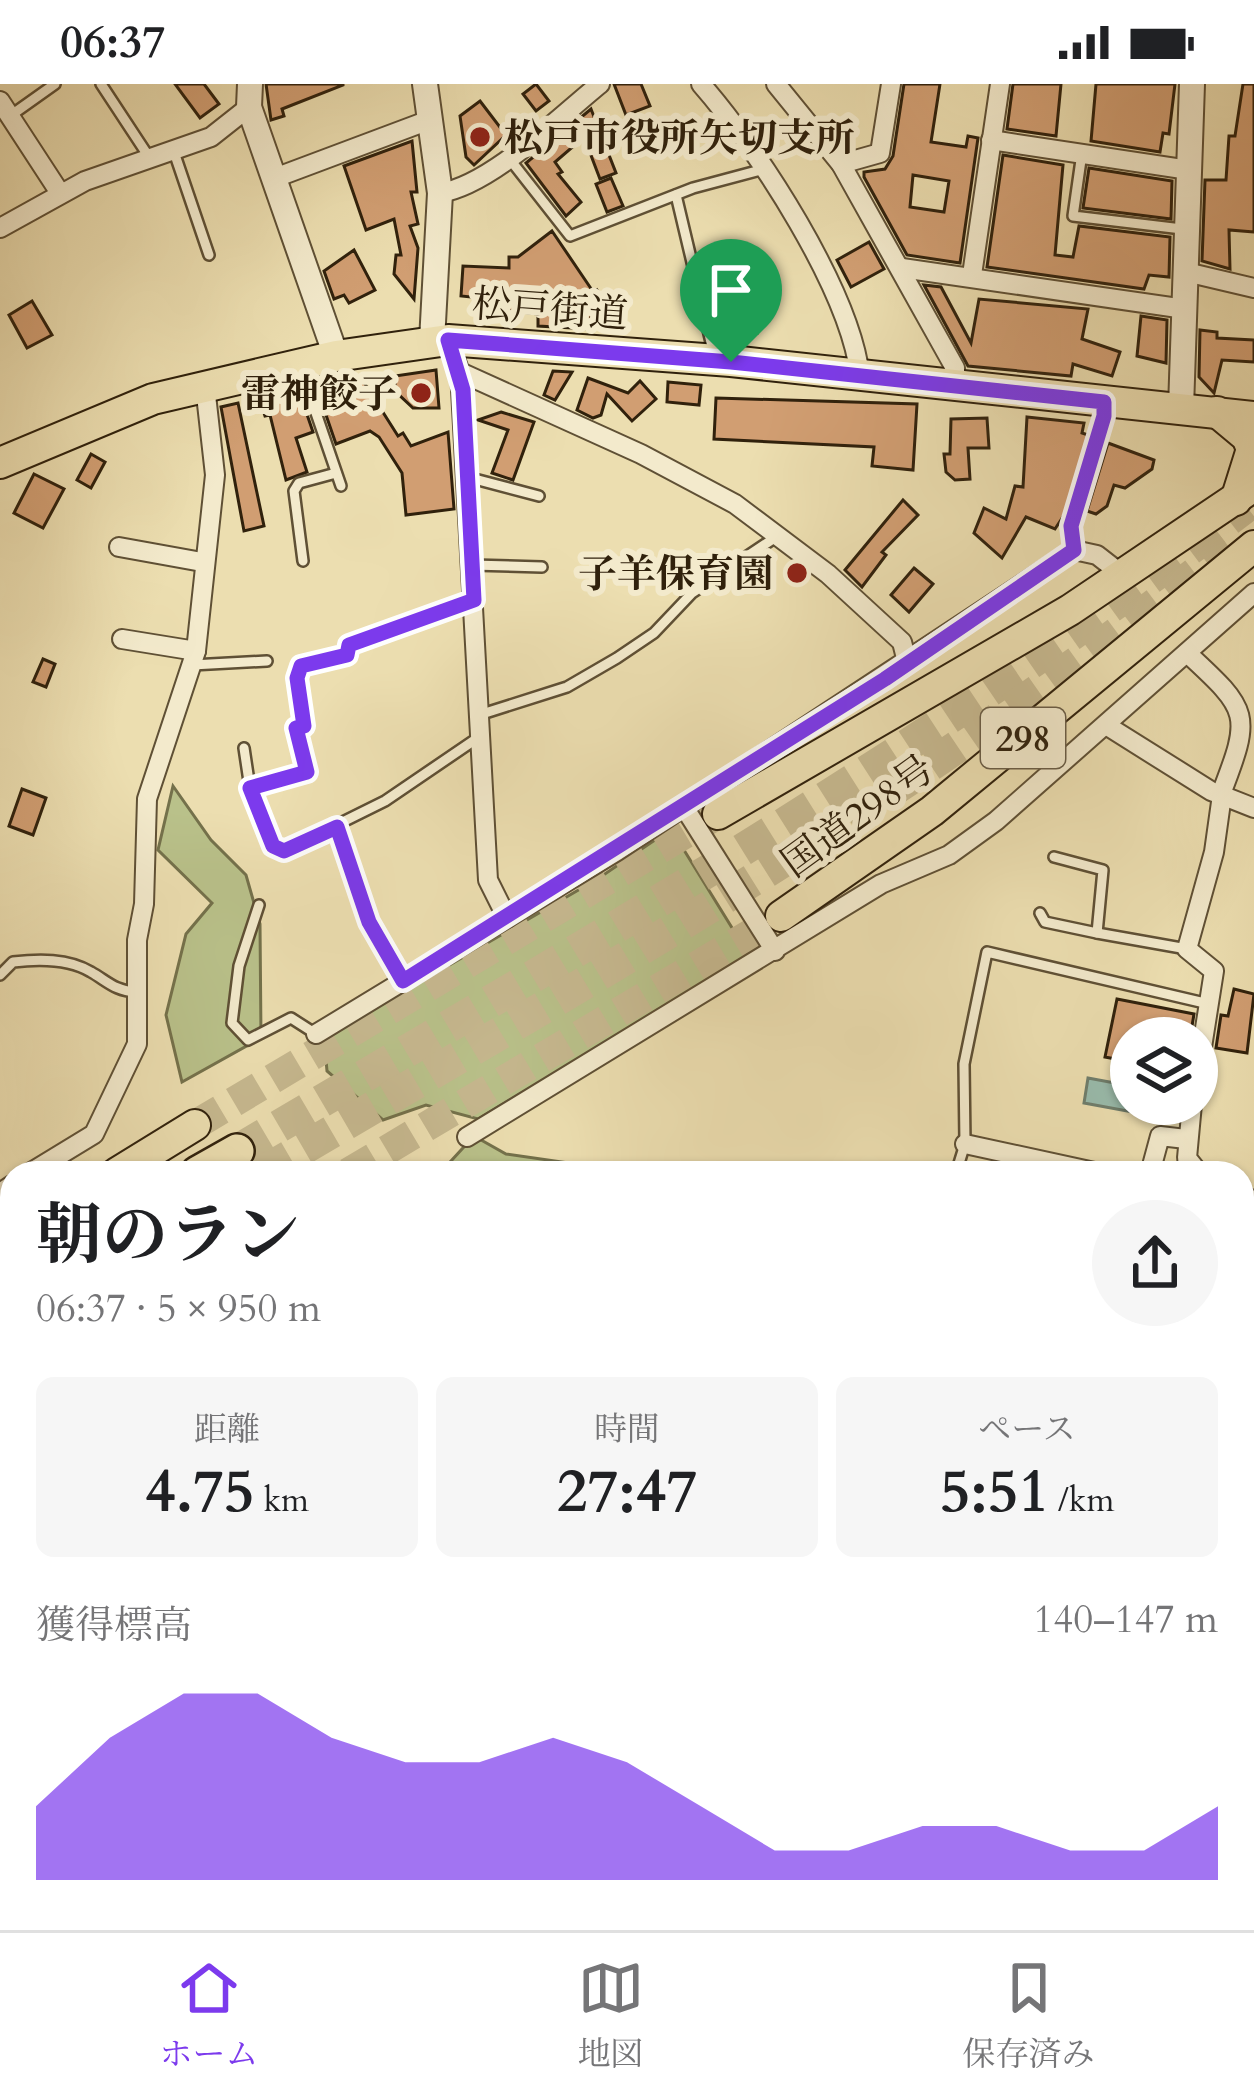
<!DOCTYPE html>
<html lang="ja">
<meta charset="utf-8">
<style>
:root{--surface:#fff;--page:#f6f6f6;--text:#202124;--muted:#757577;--line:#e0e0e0;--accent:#7c3aed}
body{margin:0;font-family:Cardo,"Noto Serif JP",serif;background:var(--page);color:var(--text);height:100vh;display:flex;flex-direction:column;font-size:45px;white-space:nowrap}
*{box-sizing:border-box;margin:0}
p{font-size:39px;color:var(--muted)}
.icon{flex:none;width:66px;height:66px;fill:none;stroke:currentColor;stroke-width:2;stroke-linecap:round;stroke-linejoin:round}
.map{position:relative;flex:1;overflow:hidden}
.drawer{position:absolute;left:0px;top:1077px;width:1254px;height:771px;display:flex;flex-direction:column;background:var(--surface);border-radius:36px 36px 0 0;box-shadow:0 3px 9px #0004}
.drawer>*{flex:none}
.tools{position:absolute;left:1110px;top:933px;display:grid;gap:24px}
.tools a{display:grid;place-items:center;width:108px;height:108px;border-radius:50%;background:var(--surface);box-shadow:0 3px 9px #0004;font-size:60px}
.pin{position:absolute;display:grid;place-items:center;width:102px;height:102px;color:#fff;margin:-123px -51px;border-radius:50% 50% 50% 0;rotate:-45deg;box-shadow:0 0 12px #0007}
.pin .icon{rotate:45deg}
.round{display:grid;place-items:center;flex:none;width:126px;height:126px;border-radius:63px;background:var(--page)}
.headline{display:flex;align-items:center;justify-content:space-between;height:204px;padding:0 36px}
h1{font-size:66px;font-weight:700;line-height:90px}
.metrics{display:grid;grid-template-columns:repeat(3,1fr);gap:18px;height:204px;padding:12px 36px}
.metrics div{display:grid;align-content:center;border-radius:18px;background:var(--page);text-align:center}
.metrics b{font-size:60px;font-weight:700}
.metrics small{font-size:33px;font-weight:400}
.metrics p{font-size:33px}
.chart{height:336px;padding:24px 36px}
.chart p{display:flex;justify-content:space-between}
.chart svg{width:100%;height:216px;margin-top:12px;fill:var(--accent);opacity:.7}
.status{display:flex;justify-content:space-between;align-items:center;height:84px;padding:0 60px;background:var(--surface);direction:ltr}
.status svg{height:33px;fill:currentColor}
.menu{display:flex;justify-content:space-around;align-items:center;height:168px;border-top:3px solid var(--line);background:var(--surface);font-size:33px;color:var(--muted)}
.menu a{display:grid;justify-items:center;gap:6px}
.menu .active{color:var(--accent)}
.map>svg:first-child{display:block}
.green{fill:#b9c18a;stroke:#74714b;stroke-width:3}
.water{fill:#99bcad;stroke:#6f7e6d;stroke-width:3}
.building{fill:#d19e72;stroke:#30210c;stroke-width:3;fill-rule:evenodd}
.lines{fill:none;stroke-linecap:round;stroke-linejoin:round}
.trunk-tunnel{stroke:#c6b88f;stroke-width:30;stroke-dasharray:30 15;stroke-linecap:butt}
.motorway-tunnel{stroke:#c6b88f;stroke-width:33;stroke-dasharray:33 16;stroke-linecap:butt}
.service-casing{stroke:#5f5035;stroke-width:14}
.minor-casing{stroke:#5f5035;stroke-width:22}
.tertiary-casing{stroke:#5f5035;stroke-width:28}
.primary-casing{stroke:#30210c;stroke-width:34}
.trunk-casing{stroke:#30210c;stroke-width:34}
.motorway-casing{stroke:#30210c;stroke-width:38}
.service{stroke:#f3eacc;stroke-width:9}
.minor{stroke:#f3eacc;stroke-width:18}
.tertiary{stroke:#f3eacc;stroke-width:24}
.primary{stroke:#ecdeb0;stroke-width:30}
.trunk{stroke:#ecdeb0;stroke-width:30}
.motorway{stroke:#ecdeb0;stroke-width:33}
.route-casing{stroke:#fff;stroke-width:24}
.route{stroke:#7c3aed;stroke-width:15}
.poi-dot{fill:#8f2418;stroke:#f3eacc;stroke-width:4.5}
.labels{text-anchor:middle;stroke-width:12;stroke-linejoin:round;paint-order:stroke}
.shield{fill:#f3eacc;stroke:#6a5d46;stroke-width:3}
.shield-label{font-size:36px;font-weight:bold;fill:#30210c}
.poi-label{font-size:39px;font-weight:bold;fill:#30210c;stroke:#f3eacc;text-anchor:end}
.street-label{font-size:39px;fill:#30210c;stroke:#f3eacc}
</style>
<div class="status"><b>06:37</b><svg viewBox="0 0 49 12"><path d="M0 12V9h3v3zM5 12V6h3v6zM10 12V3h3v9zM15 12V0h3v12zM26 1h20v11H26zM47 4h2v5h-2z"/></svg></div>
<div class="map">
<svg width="1254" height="1846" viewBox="0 0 1254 1846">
<rect width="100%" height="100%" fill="#ecdeb0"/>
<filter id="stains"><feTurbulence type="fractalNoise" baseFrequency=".00167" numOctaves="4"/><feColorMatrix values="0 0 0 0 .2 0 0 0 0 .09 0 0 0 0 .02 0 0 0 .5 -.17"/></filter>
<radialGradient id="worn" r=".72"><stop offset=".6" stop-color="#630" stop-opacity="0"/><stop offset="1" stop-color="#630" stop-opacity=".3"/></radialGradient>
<g class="green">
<polygon points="173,702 211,756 246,791 260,840 261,954 182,998 166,931 186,850 212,819 158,766"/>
<polygon points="671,745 750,873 478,1035 426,1021 383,1036 327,987 324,954 599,794"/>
<polygon points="474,1052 506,1070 638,1089 440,1089"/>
</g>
<polygon class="water" points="1088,994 1131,1002 1131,1020 1151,1020 1149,1031 1084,1019"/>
<g class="building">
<polygon points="175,0 204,0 219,20 200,34"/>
<polygon points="266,0 343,0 343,1 282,25 284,32 271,36"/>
<polygon points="536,0 549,17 536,27 523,10"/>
<polygon points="614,0 641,0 650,22 626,31"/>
<path d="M904,0H940L931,58L966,63L968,52L978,54L960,179L907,171L864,93V88L885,85L893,72ZM913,91L949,97L944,128L910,123Z"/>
<polygon points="1013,0 1061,0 1056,52 1007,45"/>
<polygon points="1096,0 1175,0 1169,50 1163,49 1160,68 1091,57"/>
<polygon points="1243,0 1254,0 1254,148 1229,146 1230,185 1202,177 1205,96 1226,96 1229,52 1235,52"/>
<polygon points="480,17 506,51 474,81 466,73 460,32"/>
<polygon points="591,25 616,89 600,95 584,53 555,78 562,88 558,90 581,118 566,132 526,79"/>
<polygon points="412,57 417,108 411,108 418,140 410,142 418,164 414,215 394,190 396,171 401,171 394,135 366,146 344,82"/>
<polygon points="1003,71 1063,81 1055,171 1073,173 1079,142 1170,153 1169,193 1149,191 1144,205 987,183"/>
<polygon points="1089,84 1172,97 1171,135 1083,124"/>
<polygon points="611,94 623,122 607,128 596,100"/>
<polygon points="552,147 594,209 597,206 608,220 591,233 590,245 538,242 538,230 503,226 504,212 480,227 481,214 461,212 463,182 509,184 509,173 518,173"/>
<polygon points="869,158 884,185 851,203 837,176"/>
<polygon points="354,166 375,206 349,219 344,211 334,215 324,187"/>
<polygon points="737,180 757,249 735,253 723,204 713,207 708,189"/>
<polygon points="924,201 941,203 971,259 979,215 1088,225 1082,255 1120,268 1112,292 1073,280 1071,292 968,282"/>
<polygon points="32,217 52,251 27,264 9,231"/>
<polygon points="1141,232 1167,236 1166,279 1137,272"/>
<polygon points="1200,246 1217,248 1217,254 1254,256 1254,278 1222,276 1214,309 1199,293"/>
<polygon points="436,286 439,324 413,324 395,307 395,292"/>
<polygon points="553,287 572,288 555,316 544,311"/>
<polygon points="360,292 398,352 403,349 411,362 448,348 454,425 406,431 402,389 379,353 370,347 336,360 316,302 337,295 340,303"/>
<polygon points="588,294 628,309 640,297 656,315 632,337 607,310 601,331 593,334 577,326"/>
<polygon points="668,298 701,301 699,321 667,318"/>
<polygon points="290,304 291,310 299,307 313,348 296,354 307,388 286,396 270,331 265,332 259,314"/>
<polygon points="716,314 917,320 913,386 872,382 874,363 714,355"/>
<polygon points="238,319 264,442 244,447 221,323"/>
<polygon points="501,328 534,338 513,396 492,389 508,346 478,336"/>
<polygon points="1027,333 1084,339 1082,349 1091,352 1070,422 1055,445 1026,433 1002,474 974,449 984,424 1006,435 1015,402 1023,403"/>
<polygon points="987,334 989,364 968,364 970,395 955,396 946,388 944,370 950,370 951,335"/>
<polygon points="1108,359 1154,376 1152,385 1125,404 1114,401 1107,422 1096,430 1087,427"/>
<polygon points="91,370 105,378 91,404 77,396"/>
<polygon points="34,390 64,405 43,444 14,429"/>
<polygon points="903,416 918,431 882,468 886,471 862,503 845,486"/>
<polygon points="914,484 933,500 909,528 891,511"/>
<polygon points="43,575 55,580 46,603 33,598"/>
<polygon points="22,705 46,714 33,751 9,742"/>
<polygon points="1234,905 1254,910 1247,969 1216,964 1221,931 1228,932"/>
<polygon points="1117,915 1194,930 1190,954 1131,954 1131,978 1105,973"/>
</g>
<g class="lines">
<g class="trunk-tunnel">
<polyline points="195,1041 718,730"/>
<polyline points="348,1089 781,832"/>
</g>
<g class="motorway-tunnel">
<path d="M237,1067C577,866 934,664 1246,422"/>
<path d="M261,1089C592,896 929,703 1229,463"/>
</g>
<defs>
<g id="service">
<polyline points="101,0 149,73"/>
<polyline points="10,32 55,0"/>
<polyline points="174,68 209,171"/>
<polyline points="1082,69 1073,132 1182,145"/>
<polyline points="508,73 570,152 693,104 764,85"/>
<polyline points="676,111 714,271"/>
<polyline points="302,288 341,402"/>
<polyline points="467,393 539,412"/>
<path d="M1074,466C1070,415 1104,371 1104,321"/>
<polyline points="303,477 294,407 299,399 336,389"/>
<polyline points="472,481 542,483"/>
<polyline points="474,516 349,561 347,571 301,582 297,594 304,642 296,644 307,688 250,704 270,759 284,767 385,717 479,653"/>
<polyline points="192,581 267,577"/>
<polyline points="482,630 567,603 617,574 654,549 692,509 776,453"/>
<polyline points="244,664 250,704"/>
<polyline points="1054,773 1103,786 1097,849 1187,865"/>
<polyline points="259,821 239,882 232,939 248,956 291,934 316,950"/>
<polyline points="1040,829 1045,838 1097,849"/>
<path d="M0,891L13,878C38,875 68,874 91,888C107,897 115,907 136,908"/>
<polyline points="956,1089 965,1060 964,980 987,868 1209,920"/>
<polyline points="1242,1279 1254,1281"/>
</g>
<g id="minor">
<path d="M701,0C758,65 850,206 860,292"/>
<polyline points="776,0 841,80 955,284 955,301"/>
<polyline points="0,17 60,109"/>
<polyline points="991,56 1189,86"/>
<polyline points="841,80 880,69 891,0"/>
<polyline points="272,95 432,35"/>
<path d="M440,109C491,101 559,33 600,0"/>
<polyline points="0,144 85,97 211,53 249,23"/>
<polyline points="902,184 1185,225"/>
<polyline points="1186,188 1254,204"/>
<polyline points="972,191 1000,0"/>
<polyline points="448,256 460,288 641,370 735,420 828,490 902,558 907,578"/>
<polyline points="460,288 488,796 507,834"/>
<polyline points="119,463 202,478"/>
<polyline points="122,555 196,567"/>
<path d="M1187,569C1250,627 1252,630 1221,710"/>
<polyline points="1109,643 1211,707 1254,724"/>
<polyline points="684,723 775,867"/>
<polyline points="337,743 369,838 403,897"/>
<polyline points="316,950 617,767 1074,466 1097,471 1124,492"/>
<polyline points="1197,995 1214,887 1187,865 1214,768 1222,711"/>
<polyline points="1192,1020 1187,1074 1199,1089"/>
<polyline points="467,1053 881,800 949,771 996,737 1254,509"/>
<polyline points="965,1060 1099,1089"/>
<polyline points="30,1089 94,1050 137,960 137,856 144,820 147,715 196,567 215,391 205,302"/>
<polyline points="1150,1089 1160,1052 1186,1055"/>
<polyline points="0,1109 12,1101"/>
<polyline points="1242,1111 1254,1117"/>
<polyline points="1242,1230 1254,1231"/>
<polyline points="0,1325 12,1317"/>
<polyline points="1242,1389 1254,1321"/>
<polyline points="1242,1428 1254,1430"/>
<polyline points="0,1834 12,1835"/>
<polyline points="19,1836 138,1846"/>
<polyline points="271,1846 272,1836"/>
<polyline points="973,1846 973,1836"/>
</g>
<g id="tertiary">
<polyline points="250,0 249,23 336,272"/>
<polyline points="425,0 440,109 432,257"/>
<polyline points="1181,324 1192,0"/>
</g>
<polyline id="primary" points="0,379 153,315 336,272 448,256 731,277 1254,333"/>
<g id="trunk">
<polyline points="1217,328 1247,353 1252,365 1236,416"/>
<polyline points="718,730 1070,526 1254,402"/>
<polyline points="781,832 932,727 1254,462"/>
<polyline points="117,1089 195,1041"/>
<polyline points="0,1162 12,1155"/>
<polyline points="0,1289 12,1282"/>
</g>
<g id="motorway">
<polyline points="198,1089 237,1067"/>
<polyline points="0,1205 12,1198"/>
<polyline points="0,1241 12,1234"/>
</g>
</defs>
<use href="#service" class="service-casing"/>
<use href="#minor" class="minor-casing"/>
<use href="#tertiary" class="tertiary-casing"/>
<use href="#primary" class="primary-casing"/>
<use href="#trunk" class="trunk-casing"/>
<use href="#motorway" class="motorway-casing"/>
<use href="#service" class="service"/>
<use href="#minor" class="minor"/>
<use href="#tertiary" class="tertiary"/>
<use href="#primary" class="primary"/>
<use href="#trunk" class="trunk"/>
<use href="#motorway" class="motorway"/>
</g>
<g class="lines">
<defs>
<polygon id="route" points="448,256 731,278 1104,318 1104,332 1071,442 1074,466 885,595 403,897 369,838 337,743 284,767 273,762 250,704 307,688 296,644 304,642 297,594 301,582 347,571 349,561 474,516 463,306"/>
</defs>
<use href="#route" class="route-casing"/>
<use href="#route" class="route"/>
</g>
<g class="poi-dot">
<circle cx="480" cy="53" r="12"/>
<circle cx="421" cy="309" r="12"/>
<circle cx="797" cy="489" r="12"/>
</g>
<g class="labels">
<rect class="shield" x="981" y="624" width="84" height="60" rx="9"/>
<g class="shield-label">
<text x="1023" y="667">298</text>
</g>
<g class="poi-label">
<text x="504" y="67" text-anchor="start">松戸市役所矢切支所</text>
<text x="397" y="323">雷神餃子</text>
<text x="773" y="503">子羊保育園</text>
</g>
<g class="street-label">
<text transform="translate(550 224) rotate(4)" y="14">松戸街道</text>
<text transform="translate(857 731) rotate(-36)" y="14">国道298号</text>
</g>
</g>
<rect width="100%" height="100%" filter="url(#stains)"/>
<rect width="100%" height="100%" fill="url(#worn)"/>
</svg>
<div class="tools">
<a><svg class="icon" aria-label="layers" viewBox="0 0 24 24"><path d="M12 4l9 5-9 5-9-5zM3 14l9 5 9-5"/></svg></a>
</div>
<div class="pin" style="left:731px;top:278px;background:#1e9e55"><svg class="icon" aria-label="arrive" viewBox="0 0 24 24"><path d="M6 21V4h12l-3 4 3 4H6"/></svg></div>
<section class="drawer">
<div class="headline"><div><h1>朝のラン</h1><p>06:37 · 5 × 950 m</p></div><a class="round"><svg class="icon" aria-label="share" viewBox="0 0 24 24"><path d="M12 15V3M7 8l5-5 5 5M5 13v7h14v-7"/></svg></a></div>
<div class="metrics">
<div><p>距離</p><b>4.75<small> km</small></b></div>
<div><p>時間</p><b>27:47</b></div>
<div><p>ペース</p><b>5:51<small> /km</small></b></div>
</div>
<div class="chart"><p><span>獲得標高</span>140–147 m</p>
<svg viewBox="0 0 160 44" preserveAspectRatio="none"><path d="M0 44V29L10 15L20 6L30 6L40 15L50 20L60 20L70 15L80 20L90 29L100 38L110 38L120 33L130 33L140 38L150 38L160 29V44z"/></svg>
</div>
</section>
</div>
<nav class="menu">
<a class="active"><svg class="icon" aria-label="home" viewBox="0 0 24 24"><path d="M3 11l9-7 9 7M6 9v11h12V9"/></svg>ホーム</a>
<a><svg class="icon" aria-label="map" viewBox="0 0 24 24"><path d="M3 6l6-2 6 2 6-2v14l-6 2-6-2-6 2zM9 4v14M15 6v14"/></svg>地図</a>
<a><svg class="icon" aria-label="saved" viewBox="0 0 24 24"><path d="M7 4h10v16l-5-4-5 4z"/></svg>保存済み</a>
</nav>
